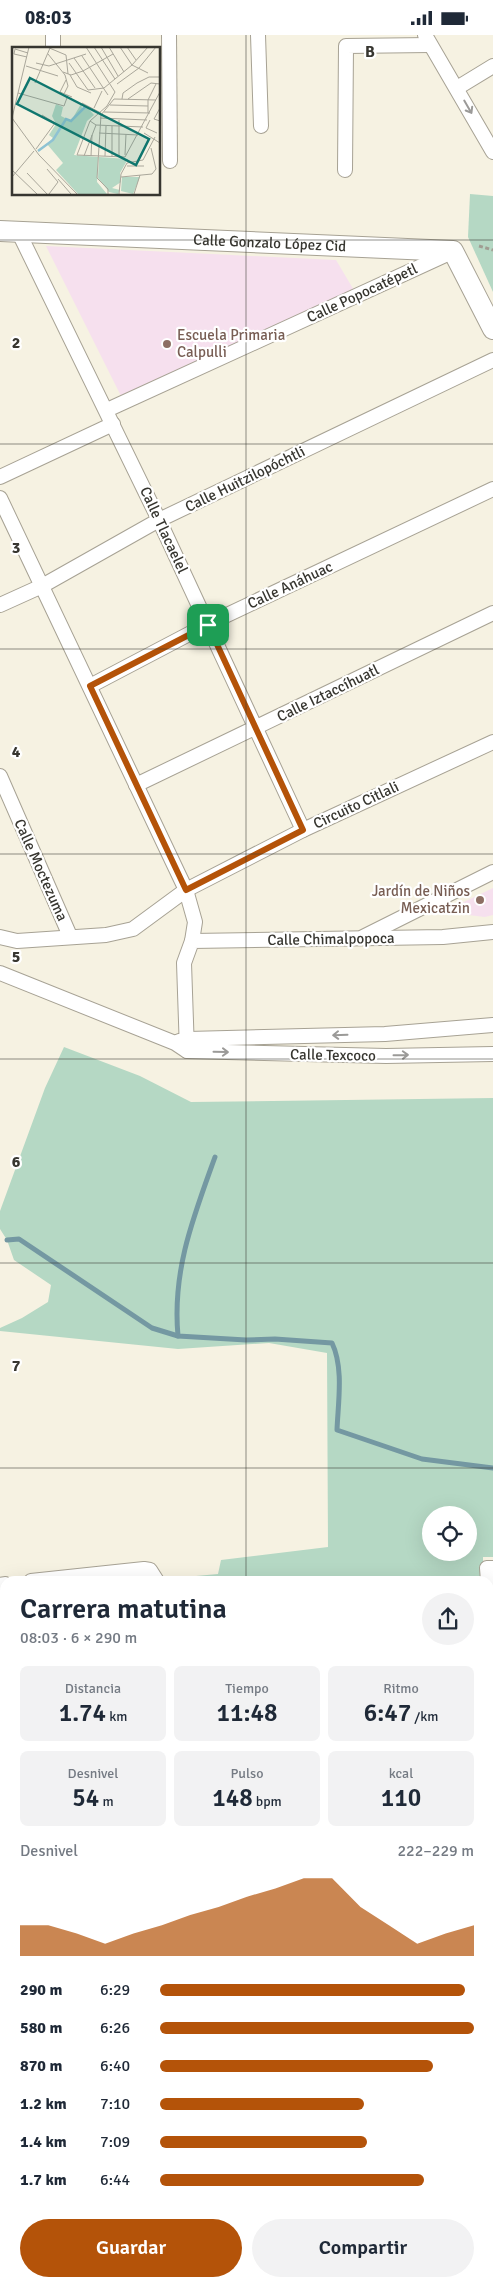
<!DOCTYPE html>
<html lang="es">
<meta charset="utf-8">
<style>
:root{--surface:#fff;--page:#f2f2f3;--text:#1f2937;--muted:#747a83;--accent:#b45309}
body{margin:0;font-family:Signika,sans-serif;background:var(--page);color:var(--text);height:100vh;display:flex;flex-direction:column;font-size:19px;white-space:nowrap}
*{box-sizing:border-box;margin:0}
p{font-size:16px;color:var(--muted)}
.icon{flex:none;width:28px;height:28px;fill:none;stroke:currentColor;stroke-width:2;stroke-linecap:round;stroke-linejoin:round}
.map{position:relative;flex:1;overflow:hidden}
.side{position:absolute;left:0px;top:1541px;width:494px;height:711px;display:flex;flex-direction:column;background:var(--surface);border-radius:15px 15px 0 0;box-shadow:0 5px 20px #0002}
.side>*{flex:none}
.fabs{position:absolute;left:422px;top:1471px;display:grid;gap:10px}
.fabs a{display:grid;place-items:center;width:55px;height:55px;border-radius:50%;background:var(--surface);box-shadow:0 5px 20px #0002;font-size:25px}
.pin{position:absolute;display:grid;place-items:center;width:42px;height:42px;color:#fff;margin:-21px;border-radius:10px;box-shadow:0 2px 8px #0006}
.round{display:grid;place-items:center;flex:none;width:52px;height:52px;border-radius:26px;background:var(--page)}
.overview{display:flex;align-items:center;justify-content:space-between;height:85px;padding:0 20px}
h1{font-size:28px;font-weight:600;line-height:38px}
.metrics{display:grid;grid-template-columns:repeat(3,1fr);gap:8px;height:85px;padding:5px 20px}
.metrics div{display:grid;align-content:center;border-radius:8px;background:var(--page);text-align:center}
.metrics b{font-size:25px;font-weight:600}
.metrics small{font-size:14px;font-weight:400}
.metrics p{font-size:14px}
.chart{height:140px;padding:10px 20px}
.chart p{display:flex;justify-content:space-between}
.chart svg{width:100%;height:90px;margin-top:5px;fill:var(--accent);opacity:.7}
.action{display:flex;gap:10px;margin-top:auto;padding:10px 20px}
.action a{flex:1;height:58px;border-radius:30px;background:var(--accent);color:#fff;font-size:20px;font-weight:600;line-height:58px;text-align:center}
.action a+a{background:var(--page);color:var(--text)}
ul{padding:0 20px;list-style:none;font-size:16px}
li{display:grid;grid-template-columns:80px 60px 1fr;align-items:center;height:38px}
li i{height:12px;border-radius:6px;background:var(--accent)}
.status{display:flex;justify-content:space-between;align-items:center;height:35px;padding:0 25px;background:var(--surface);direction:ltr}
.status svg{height:14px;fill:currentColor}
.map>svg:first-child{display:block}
.education{fill:#f6e0ee}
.green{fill:#b5d8c4;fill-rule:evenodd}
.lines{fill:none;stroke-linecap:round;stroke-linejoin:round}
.stream{stroke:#7498a2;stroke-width:5}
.street-casing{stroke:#a7a294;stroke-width:16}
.secondary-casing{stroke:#a7a294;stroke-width:22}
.path{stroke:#a09d92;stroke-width:3;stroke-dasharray:4 2.5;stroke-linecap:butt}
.street{stroke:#fff;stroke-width:14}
.secondary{stroke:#fff;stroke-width:20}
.oneway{stroke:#9b9a98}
.route-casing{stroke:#fff;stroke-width:10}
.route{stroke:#b45309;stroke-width:6}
.grid{fill:none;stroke:#373630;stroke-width:1;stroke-opacity:0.55}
.education-dot{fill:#8d6e63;stroke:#fff;stroke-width:2}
.labels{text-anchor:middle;stroke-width:4.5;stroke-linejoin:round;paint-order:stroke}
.street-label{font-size:15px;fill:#373630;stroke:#fff}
.education-label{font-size:15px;fill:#785e54;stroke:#fff;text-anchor:start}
.inset-river{fill:none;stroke:#8ec2d3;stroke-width:2.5}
.inset-road{fill:none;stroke:#aaa79b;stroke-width:1}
.view{fill:#0f766e;fill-opacity:0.15;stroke:#0f766e;stroke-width:2.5}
.inset-edge{fill:none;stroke:#373630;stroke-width:2.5}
.grid-label{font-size:16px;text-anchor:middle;font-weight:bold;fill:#373630;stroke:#fff;stroke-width:4.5;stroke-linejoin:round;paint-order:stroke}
</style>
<div class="status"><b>08:03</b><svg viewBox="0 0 49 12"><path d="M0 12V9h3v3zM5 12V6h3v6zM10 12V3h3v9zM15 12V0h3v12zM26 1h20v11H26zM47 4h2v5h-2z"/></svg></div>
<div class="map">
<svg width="493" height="2252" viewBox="0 0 493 2252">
<rect width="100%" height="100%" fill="#f6f2e2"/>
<g class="education">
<polygon points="46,211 336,225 355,257 121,361"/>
<polygon points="493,853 493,880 485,882 443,877"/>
</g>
<g class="green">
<polygon points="470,159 493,161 493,257 468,202"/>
<path d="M64,1012L140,1041L191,1067L493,1063V1522H483V1546H174V1543L218,1539L221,1525L328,1512L327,1318L269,1308L178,1314L0,1296V1293L22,1283L48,1267L51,1250L14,1225L7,1205L0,1194V1176L45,1053ZM431,1480H469V1518H431Z"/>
<polygon points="5,2157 5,2248 50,2248 51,2252 0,2252 0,2158"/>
</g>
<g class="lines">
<g class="stream">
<path d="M7,1205L19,1204L152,1293L178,1301L246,1305L275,1304L332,1308C344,1333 338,1368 337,1395L422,1424L493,1433"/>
<path d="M178,1301C172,1236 193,1183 215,1122"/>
</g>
<defs>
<g id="street">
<polyline points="53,0 53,14"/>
<polyline points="169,0 170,126"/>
<polyline points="258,0 261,91"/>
<polyline points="425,0 493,117"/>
<polyline points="457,53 493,31"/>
<polyline points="345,135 346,11 430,10"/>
<polyline points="19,198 159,485 303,795"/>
<polyline points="107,375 452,217"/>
<polyline points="0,442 113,389"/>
<polyline points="0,463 186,855 195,887 192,906"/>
<polyline points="0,570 42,551 159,485 493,325"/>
<polyline points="90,651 208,589 493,454"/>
<polyline points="0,741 70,901"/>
<polyline points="136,750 493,578"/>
<polyline points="0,902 17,906 106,900 133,894 186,855 303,795 493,707"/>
<polyline points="363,902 493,837"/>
<polyline points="0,938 175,1008 187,1016 386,1021 493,1019"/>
<polyline points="179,1006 188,1004 385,999 493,990"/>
<polyline points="187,1016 184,928 192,906 443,902 493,897"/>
<polyline points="31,1546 144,1534 150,1535 157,1546"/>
<polyline points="488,1546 487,1533 493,1533"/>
<polyline points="0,1550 5,1549"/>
<polyline points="489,1564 489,1595"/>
<polyline points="0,1962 5,1961"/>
<polyline points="0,2142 5,2142"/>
<polyline points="303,2248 304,2252"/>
</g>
<g id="secondary">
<path id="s1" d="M0,196L453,216L493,294"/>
</g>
</defs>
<use href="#street" class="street-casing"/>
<use href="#secondary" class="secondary-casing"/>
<polyline class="path" points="479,211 493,215"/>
<use href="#street" class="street"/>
<use href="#secondary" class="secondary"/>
</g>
<defs><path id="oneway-shaft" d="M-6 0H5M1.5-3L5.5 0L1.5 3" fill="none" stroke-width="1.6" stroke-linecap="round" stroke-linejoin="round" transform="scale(1.25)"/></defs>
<g class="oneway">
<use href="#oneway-shaft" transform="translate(468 72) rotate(60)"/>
<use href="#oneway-shaft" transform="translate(340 1000) rotate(178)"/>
<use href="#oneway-shaft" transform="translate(221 1017) rotate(1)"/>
<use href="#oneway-shaft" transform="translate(401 1020) rotate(-1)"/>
</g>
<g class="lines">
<defs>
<polygon id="route" points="208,590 303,795 186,855 90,651"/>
</defs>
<use href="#route" class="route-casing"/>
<use href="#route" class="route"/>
</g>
<path class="grid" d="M246,0V1546M0,205H493M0,409H493M0,614H493M0,819H493M0,1024H493M0,1228H493M0,1433H493M0,1638H5M489,1638H493M0,1843H5M489,1843H493M0,2047H5M489,2047H493M246,2248V2252"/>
<g class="education-dot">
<circle cx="167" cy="309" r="5"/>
<circle cx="480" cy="865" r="5"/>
</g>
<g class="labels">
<g class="street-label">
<text dy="5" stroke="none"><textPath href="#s1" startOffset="270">Calle Gonzalo López Cid</textPath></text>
<text transform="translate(362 258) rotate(-25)" y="5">Calle Popocatépetl</text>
<text transform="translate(245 444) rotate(-26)" y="5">Calle Huitzilopóchtli</text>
<text transform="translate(164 495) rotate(65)" y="5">Calle Tlacaelel</text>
<text transform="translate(290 550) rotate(-25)" y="5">Calle Anáhuac</text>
<text transform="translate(328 658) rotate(-26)" y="5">Calle Iztaccíhuatl</text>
<text transform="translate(356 770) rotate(-25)" y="5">Circuito Citlali</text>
<text transform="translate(41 835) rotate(66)" y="5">Calle Moctezuma</text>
<text transform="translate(331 904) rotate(-1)" y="5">Calle Chimalpopoca</text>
<text transform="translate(333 1020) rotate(1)" y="5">Calle Texcoco</text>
</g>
<g class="education-label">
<text x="177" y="305">Escuela Primaria<tspan x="177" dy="17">Calpulli</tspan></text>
<text x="470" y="861" text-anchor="end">Jardín de Niños<tspan x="470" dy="17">Mexicatzin</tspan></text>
</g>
</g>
<g transform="translate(12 12)">
<rect width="148" height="148" fill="#f6f2e2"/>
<path d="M44,57L51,60L49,69L59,74L69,57L70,61L75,60L82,68L75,74L62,108L86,110L85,135L95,147H66L44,123L51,116L35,97L41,91L37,88L44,77L40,69ZM87,110L116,112L108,126L109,135L100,141L108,143L106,147L97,145L86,131ZM110,130H128L121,147L109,144Z" fill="#b5d8c4"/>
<path class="inset-river" d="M26,104L41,93L54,72L59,74L73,60"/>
<path class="inset-road" d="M35,0L54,8L56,27M74,0L103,45M82,0L103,32M89,0L106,29M97,0L112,25M108,0L120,18L136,26M115,0L124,13M36,7L53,28L56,39L52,47M70,9L96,48M15,10L2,7L3,2L16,6M62,11L83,41M24,16L37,19L74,7M57,16L76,43L92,41L120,18L136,0M14,19L46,29M51,25L59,28L71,24L101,7M58,28L65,40L79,46M54,33L48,45L60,50M23,36L38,1M105,37L127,21L144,0M103,45L95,59L78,74L65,108L113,110M6,46L52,59L56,48M110,52L111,46L125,36L137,30H148M116,52L139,36L148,37M70,56L89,66M98,58L136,59M82,61L90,44M148,61L142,72L148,74M92,65L138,66M136,66V53L144,37M0,71L17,0M0,71L27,108L65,147M88,71L135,73M138,73L134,81L145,86M84,78L131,80M87,86L126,88M132,86L148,96M139,101L144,122L140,127M24,102L43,76L30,68M113,108L114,87M72,109L84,78L78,74M79,109L80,88M93,109L94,79M100,110V79M107,110V73M113,110L148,45M115,119H132M35,122L46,135L37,147M0,123L25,147M15,126L35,147M0,130L22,104M109,130L140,127M46,132L59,147M96,147V142L85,131L89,68L102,52L144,53M107,147L109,127L115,116L131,113L143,90M122,147L128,128"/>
<path class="view" d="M18,31L137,92L124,118L5,57Z"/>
<rect width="148" height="148" class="inset-edge"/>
</g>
<g class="grid-label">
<text x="370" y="22">B</text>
<text x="16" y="313">2</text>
<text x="16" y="518">3</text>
<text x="16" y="722">4</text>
<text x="16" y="927">5</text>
<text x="16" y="1132">6</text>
<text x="16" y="1336">7</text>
</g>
</svg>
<div class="fabs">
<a><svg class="icon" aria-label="locate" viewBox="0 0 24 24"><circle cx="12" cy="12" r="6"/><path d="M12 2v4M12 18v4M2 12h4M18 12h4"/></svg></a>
</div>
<div class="pin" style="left:208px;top:590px;background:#1e9e55"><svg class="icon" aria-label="arrive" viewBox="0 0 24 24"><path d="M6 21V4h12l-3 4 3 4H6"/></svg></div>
<section class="side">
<div class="overview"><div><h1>Carrera matutina</h1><p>08:03 · 6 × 290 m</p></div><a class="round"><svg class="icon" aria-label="share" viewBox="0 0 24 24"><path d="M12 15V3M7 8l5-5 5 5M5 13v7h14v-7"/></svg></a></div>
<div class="metrics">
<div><p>Distancia</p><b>1.74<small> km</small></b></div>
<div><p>Tiempo</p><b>11:48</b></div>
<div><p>Ritmo</p><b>6:47<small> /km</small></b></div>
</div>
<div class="metrics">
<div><p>Desnivel</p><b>54<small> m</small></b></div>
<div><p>Pulso</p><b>148<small> bpm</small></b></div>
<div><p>kcal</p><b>110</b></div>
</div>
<div class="chart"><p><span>Desnivel</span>222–229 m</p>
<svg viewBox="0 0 160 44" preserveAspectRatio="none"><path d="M0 44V29L10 29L20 33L30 38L40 33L50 29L60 24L70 20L80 15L90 11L100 6L110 6L120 20L130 29L140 38L150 33L160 29V44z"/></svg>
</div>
<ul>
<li><b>290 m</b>6:29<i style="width:97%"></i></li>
<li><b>580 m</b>6:26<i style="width:100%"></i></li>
<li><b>870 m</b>6:40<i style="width:87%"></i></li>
<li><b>1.2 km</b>7:10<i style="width:65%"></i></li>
<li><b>1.4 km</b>7:09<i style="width:66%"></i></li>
<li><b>1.7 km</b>6:44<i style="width:84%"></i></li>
</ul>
<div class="action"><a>Guardar</a><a>Compartir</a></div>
</section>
</div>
